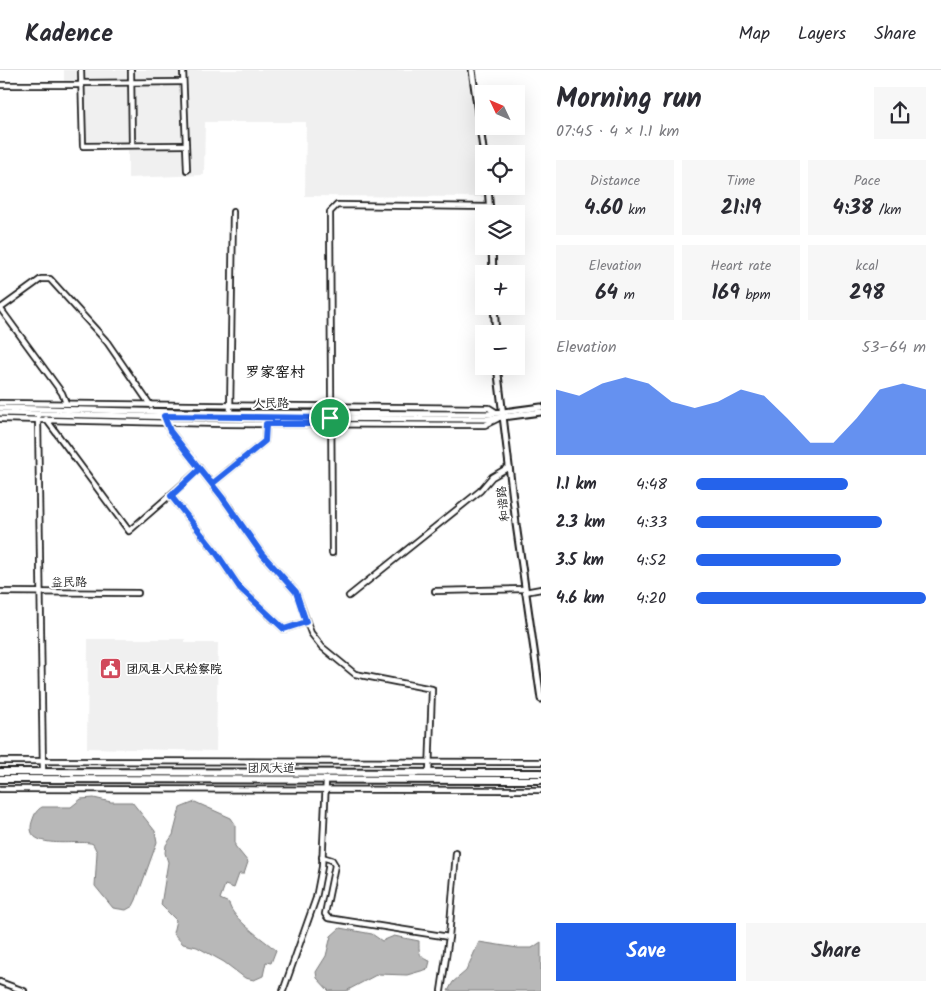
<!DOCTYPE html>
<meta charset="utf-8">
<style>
:root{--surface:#fff;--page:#f7f7f7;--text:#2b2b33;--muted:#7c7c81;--line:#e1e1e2;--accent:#2563eb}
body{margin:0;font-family:Kalam,"LXGW WenKai TC",sans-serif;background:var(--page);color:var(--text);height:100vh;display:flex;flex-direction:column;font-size:19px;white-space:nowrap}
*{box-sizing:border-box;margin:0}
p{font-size:16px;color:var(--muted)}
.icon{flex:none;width:28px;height:28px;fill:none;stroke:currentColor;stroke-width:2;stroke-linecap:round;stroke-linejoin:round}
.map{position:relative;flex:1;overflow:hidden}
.panel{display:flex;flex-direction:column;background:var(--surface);width:400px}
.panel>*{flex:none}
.needle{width:32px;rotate:314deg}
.buttons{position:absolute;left:475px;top:15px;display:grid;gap:10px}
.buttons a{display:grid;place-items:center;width:50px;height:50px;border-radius:0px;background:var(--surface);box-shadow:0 5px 20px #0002;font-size:25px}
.pin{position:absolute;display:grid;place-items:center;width:42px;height:42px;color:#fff;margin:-21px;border:2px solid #fff;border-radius:50%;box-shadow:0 1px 5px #0007}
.round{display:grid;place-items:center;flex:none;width:52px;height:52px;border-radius:0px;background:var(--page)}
.overview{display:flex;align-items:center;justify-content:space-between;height:85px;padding:0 15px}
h1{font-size:28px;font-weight:700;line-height:38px}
.stats{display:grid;grid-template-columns:repeat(3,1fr);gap:8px;height:85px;padding:5px 15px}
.stats div{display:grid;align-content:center;border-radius:0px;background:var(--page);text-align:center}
.stats b{font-size:21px;font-weight:700}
.stats small{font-size:14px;font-weight:400}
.stats p{font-size:14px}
.chart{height:140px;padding:10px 15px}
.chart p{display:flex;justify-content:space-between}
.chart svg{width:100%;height:90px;margin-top:5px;fill:var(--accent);opacity:.7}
.action{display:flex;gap:10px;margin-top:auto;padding:10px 15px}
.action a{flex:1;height:58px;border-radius:0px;background:var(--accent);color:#fff;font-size:20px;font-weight:700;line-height:58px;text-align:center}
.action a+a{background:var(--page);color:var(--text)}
ul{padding:0 15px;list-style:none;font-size:16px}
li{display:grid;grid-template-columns:80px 60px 1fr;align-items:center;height:38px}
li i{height:12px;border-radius:6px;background:var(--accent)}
header{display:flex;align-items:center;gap:30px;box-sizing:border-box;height:70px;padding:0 25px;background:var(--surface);border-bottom:1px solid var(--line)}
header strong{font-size:24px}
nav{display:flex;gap:28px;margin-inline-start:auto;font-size:18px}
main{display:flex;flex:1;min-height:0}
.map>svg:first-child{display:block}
.built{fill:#f0f0f0}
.water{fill:#b8b8b8;stroke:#7a7a7a}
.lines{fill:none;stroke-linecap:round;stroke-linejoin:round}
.minor-casing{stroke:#1c1c1c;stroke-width:8}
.tertiary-casing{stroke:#1c1c1c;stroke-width:9}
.primary-casing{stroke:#1c1c1c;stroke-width:10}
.minor{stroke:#fff;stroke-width:4.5}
.tertiary{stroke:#fff;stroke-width:5}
.primary{stroke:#fff;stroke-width:6}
.route-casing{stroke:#fff;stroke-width:10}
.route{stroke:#2563eb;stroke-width:6}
.labels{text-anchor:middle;stroke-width:4;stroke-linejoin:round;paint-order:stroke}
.street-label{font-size:12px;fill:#1c1c1c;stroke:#fff}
.poi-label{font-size:12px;font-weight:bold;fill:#1c1c1c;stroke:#fff;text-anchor:start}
.quarter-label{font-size:15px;font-weight:bold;fill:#1c1c1c;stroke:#fff}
</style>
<header>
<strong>Kadence</strong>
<nav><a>Map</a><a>Layers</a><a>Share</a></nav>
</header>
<main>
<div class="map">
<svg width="541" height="921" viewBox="0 0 541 921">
<rect width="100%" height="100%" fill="#fff"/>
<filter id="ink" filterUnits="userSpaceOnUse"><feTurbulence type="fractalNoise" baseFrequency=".02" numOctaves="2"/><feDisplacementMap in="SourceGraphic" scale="10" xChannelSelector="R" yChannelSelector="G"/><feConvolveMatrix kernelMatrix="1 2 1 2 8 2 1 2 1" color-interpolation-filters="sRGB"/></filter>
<g filter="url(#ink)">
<g class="built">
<polygon points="64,0 467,0 486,127 305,126 306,52 205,52 204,105 128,108 128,80 81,80 79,13 64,12"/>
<polygon points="88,569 185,569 185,573 218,573 216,681 87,678"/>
</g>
<g class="water">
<path d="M94,728L111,732H132L155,761L157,772L136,830L133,836L126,840L113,838L95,816L97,782L93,774C82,768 19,784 33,749C35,743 37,740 42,737H71L81,729Z"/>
<path d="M195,732L231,748L235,754V776L248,792L244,804H239L234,818L225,815L220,829L229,833C231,848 264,870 276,880L271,893L266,892L263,906L254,910L245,908L224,892L197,877L183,874L173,863L176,850L161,835L168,792L165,783L166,775L173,765L180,738Z"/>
<path d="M340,858L372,864L382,871L394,866L419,871C419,880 418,888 430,891L428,899L407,905L378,904L346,921H329L317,908L316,902L326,886L331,866Z"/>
<polygon points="479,872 518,878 532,878 541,872 541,921 448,921 453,912 466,901"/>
</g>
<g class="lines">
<defs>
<g id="minor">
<polyline points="81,0 83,76 186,75"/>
<polyline points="131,0 132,75"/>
<polyline points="183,0 187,100"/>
<polyline points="81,13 183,12"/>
<polyline points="0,15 81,15"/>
<polyline points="0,238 62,323 66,333"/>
<polyline points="1,238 41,209 50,209 107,272 151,336"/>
<polyline points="0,333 489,338 497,343"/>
<polyline points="230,343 233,142"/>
<polyline points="38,347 43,702"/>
<polyline points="0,349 223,354 485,355 497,349"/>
<polyline points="46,349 129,461 200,399"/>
<polyline points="166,352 170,361 222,427 262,484 296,522 311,563 322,577 355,604 432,619 429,703"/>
<polyline points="212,414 265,371 266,354"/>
<polyline points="171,426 215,481 240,518 284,559 306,552"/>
<polyline points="332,483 330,142 337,135 490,137"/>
<polyline points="435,521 525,519"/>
<polyline points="0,522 138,523"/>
<polyline points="525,522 541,519"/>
<polyline points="349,526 480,421 492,407 509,397"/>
<polyline points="0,691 541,692"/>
<polyline points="0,719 541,720"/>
<polyline points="322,787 332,790 335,795 325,844 328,848 449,867"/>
<polyline points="0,912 24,921"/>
<polyline points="283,921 316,828 322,797 326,710"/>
<polyline points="441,921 449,867 456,783"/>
</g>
<g id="tertiary">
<polyline points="472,0 484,86"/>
<polyline points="488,116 490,144"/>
<polyline points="492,176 493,204"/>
<polyline points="494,236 496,264"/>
<polyline points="497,296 516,454 541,629"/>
<polyline points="0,338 225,343 488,344 541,337"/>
<polyline points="0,343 225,348 488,349 541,342"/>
</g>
<g id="primary">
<polyline points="0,702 541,703"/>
<polyline points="0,709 541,710"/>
</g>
</defs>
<use href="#minor" class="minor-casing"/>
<use href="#tertiary" class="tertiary-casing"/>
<use href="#primary" class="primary-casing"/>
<use href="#minor" class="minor"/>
<use href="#tertiary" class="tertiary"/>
<use href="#primary" class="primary"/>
</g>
</g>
<g class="lines" filter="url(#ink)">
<defs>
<polyline id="route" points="330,348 330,354 266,354 265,371 212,414 200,399 171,426 215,481 240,518 284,559 306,552 296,522 262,484 222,427 170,361 164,346 330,348"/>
</defs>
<use href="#route" class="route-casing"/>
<use href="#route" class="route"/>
</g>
<defs>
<symbol id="civic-square" viewBox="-11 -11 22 22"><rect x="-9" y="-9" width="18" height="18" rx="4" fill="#d1495b" stroke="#fff"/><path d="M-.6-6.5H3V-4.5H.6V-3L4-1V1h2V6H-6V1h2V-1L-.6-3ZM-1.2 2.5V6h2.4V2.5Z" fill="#fff"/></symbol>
</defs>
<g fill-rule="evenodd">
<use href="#civic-square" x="98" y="586" width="25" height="25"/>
</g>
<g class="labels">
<g class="street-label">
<text x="271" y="337">人民路</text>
<text transform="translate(503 434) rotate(-96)" y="4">和谐路</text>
<text x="69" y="516">益民路</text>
<text x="271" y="702">团风大道</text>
</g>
<g class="poi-label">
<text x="126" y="603">团风县人民检察院</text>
</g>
<g class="quarter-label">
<text x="275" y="307">罗家窑村</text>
</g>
</g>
</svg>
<div class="buttons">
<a><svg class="needle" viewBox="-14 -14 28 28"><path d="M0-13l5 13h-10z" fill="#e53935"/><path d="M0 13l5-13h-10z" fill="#7c7c81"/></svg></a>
<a><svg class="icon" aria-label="locate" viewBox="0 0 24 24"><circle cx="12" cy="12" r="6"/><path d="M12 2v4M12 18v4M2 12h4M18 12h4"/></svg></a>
<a><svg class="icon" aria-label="layers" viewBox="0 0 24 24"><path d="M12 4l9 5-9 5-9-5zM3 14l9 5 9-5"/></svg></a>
<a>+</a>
<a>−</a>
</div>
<div class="pin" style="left:330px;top:348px;background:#1e9e55"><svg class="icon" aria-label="arrive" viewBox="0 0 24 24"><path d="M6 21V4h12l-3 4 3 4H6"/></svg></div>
</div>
<section class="panel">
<div class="overview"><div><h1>Morning run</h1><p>07:45 · 4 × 1.1 km</p></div><a class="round"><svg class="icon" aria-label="share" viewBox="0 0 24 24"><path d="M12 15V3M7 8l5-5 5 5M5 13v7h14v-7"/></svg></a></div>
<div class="stats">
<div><p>Distance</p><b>4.60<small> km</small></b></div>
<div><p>Time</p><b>21:19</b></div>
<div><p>Pace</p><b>4:38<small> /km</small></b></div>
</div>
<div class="stats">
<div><p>Elevation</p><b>64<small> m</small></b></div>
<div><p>Heart rate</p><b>169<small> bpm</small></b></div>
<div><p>kcal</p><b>298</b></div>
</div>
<div class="chart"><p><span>Elevation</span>53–64 m</p>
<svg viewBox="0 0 160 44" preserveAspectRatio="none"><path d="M0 44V12L10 15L20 9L30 6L40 9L50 18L60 21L70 18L80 12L90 15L100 26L110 38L120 38L130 26L140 12L150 9L160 12V44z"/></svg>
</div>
<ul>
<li><b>1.1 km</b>4:48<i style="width:66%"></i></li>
<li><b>2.3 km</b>4:33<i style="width:81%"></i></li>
<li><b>3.5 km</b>4:52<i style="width:63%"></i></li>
<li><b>4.6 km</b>4:20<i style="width:100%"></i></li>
</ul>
<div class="action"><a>Save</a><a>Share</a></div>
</section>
</main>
